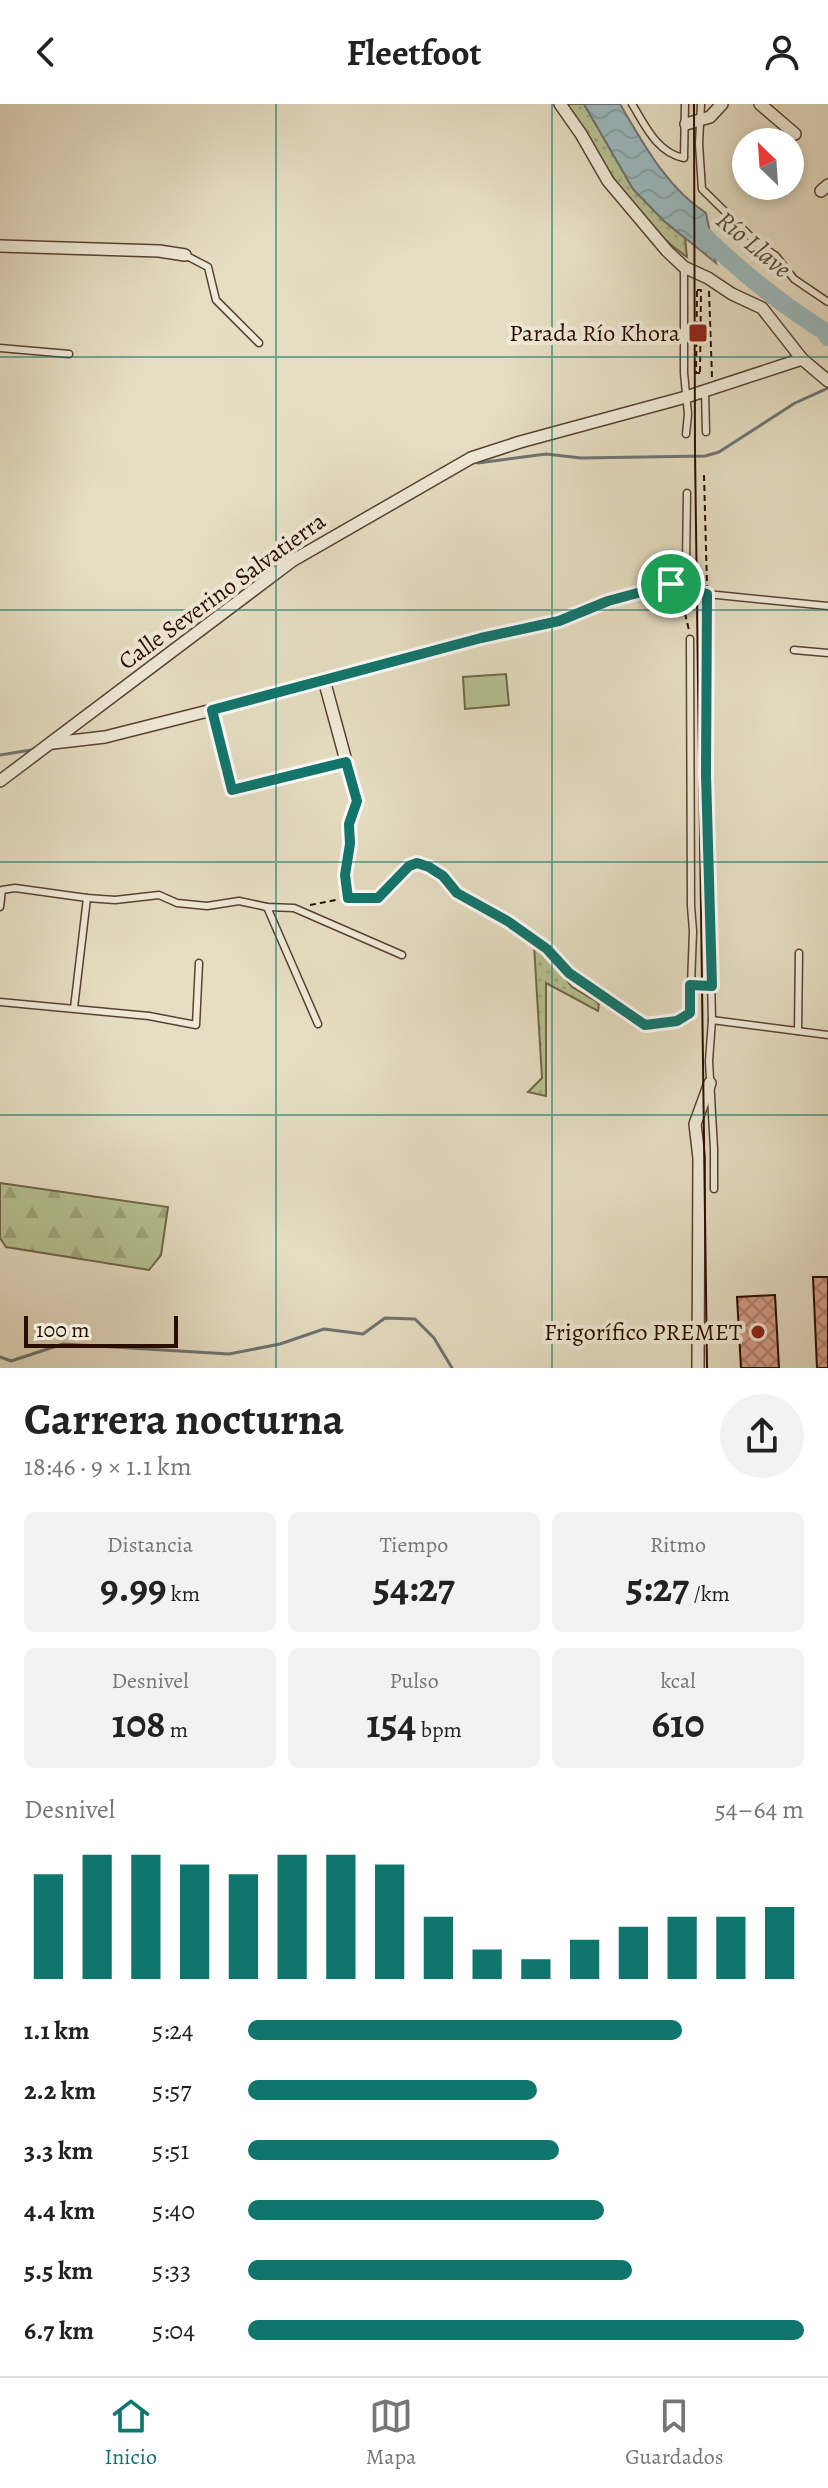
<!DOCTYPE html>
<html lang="es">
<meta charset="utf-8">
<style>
:root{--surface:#fff;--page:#f2f2f2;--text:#222;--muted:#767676;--line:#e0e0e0;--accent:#0f766e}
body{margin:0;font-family:Alegreya,serif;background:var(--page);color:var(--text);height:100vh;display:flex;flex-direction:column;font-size:30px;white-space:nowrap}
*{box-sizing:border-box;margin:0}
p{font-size:26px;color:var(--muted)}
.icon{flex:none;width:44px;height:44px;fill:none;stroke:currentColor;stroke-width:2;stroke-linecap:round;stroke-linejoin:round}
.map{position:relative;height:1264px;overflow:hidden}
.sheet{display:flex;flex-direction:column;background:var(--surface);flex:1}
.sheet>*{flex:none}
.needle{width:52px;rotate:335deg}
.tools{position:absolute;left:732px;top:24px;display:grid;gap:16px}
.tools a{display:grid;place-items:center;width:72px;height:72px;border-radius:50%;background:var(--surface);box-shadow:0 4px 12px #0003;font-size:40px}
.scale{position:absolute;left:24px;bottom:20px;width:154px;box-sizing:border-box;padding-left:8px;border:4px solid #2a0d01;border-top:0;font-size:22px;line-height:28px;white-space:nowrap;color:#2a0d01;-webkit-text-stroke:6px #efead8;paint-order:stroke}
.pin{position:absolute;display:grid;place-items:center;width:68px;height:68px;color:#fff;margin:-34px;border:4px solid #fff;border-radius:50%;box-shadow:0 2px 8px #0007}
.round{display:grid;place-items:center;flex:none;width:84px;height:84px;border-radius:42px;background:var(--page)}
.headline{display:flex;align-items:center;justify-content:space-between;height:136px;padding:0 24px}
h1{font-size:44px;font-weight:700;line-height:60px}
.stats{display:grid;grid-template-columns:repeat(3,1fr);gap:12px;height:136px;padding:8px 24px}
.stats div{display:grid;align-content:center;border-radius:12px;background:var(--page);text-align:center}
.stats b{font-size:40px;font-weight:700}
.stats small{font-size:22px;font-weight:400}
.stats p{font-size:22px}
.chart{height:224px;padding:16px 24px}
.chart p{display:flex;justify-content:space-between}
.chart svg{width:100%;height:144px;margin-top:8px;stroke:var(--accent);stroke-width:6}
ul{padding:0 24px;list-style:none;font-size:26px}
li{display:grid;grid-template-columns:128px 96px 1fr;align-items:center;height:60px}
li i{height:20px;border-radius:10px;background:var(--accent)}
header{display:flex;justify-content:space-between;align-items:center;height:104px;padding:0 24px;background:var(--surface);font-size:36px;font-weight:700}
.dock{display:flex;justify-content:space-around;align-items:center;height:112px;border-top:2px solid var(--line);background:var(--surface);font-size:22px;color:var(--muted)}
.dock a{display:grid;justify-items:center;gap:4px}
.dock .on{color:var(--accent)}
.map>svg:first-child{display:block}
.grass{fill:url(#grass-dots);stroke:#70674a;stroke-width:2}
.forest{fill:url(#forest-firs);stroke:#70674a;stroke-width:2}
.pitch{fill:#b6c193;stroke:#70674a;stroke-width:2}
.water{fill:url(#water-waves);stroke:#6e7472;stroke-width:2}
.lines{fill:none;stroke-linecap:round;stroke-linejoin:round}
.stream{stroke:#6e7472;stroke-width:3}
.river{stroke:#9bb9be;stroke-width:18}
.building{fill:url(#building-cross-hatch);stroke:#2a0d01;stroke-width:2}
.service-casing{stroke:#594132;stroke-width:9}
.minor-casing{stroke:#594132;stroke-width:14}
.path{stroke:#2a0d01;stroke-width:2;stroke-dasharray:6 4;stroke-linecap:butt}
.service{stroke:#efead8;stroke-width:6}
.minor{stroke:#efead8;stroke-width:11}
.tram{stroke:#2a0d01;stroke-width:2}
.route-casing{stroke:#fff;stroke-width:16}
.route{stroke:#0f766e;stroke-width:10}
.grid{fill:none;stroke:#0f766e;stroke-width:2;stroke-opacity:0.55}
.poi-dot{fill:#8f2418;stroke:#efead8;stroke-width:3}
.labels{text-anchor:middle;stroke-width:8;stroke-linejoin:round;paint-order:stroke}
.poi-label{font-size:24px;fill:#2a0d01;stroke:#efead8;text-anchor:end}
.street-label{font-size:24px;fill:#2a0d01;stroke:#efead8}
.water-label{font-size:26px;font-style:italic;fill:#524943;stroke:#efead8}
</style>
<header><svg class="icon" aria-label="back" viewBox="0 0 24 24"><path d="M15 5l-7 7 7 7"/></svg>Fleetfoot<svg class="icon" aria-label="person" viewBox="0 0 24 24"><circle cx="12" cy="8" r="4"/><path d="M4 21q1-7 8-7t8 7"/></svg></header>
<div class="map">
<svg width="828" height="1264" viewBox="0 0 828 1264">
<defs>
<pattern id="grass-dots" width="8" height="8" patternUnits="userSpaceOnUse" patternTransform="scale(2)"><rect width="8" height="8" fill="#b6c193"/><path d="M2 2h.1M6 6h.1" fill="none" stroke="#9da57d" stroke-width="1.8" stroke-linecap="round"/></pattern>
<pattern id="forest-firs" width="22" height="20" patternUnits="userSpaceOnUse" patternTransform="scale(2)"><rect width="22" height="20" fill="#b6c193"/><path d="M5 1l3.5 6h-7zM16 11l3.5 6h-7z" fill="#9da57d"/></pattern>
<pattern id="water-waves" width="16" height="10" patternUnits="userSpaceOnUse" patternTransform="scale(2)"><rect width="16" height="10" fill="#9bb9be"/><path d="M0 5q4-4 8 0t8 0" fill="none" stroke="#869ea2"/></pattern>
<pattern id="building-cross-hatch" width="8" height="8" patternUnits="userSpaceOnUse" patternTransform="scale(2)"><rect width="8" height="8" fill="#d59f8b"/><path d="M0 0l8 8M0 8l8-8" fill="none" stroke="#ad806f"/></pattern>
</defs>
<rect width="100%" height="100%" fill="#e6dec3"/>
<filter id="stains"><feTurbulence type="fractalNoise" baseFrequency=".0025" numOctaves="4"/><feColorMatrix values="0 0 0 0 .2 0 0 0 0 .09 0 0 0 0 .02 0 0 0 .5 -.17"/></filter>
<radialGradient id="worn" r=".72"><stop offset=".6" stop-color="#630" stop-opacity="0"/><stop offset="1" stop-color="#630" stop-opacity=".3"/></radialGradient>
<g class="grass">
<path d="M564,0H584L633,85L664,117L685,134L687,153C633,116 601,53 564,0Z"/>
<polygon points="534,841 549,854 572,883 599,899 598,907 546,879 546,992 528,988 542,974"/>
</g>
<polygon class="forest" points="0,1079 168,1103 161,1151 149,1166 6,1143 0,1134"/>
<polygon class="pitch" points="506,570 509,601 465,605 463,573"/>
<path class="water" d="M584,0H620C643,39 667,84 706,109L716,159L664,117L633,85Z"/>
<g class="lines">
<g class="stream">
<polyline points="478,359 546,350 581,354 705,352 719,348 795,299 828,284"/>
<polyline points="0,651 31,646"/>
<polyline points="0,1253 11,1257 63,1240 229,1250 280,1240 324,1225 363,1230 385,1214 415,1215 434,1234 452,1264"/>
</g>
<path class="river" d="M697,125C736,164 778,198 824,227L828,233"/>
</g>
<g class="building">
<polygon points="813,1173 828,1173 828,1264 817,1264"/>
<polygon points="775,1191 779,1264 741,1264 737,1193"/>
</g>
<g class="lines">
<defs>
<g id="service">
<path d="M632,0C645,21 657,49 684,54L685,0"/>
<polyline points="701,0 699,40 702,85 757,139 776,152 794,175 828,198"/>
<polyline points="185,151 208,163 216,196 259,239"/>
<polyline points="684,163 684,269 688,310 686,330"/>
<polyline points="0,244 69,250"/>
<polyline points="705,287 706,328"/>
<polyline points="687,389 686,460 671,480 697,485 707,490 828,502"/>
<polyline points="707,490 706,671 712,916 709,957 714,1045 714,1085"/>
<polyline points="794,546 828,549"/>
<polyline points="212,606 232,686 346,658"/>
<polyline points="348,794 378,794 409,762 417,759 429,763 443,772 457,789 509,818 547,845 569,869 645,921 677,917 690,909 693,827 691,802 690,535"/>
<polyline points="0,803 2,786 15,784 87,794 115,796 159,791 177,799 207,802 239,797 267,803 294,804 402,851"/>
<polyline points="267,803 318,920"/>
<polyline points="0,898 149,912 196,921 199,859"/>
<polyline points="74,904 87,794"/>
<polyline points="712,916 828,931"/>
<polyline points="798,927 799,849"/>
</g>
<g id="minor">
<polyline points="560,0 581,30 608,77 667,147 684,163 708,174 732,190 762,204 802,255 828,277"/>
<polyline points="760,0 795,30"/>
<polyline points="686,20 710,13 722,0"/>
<polyline points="821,87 828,81"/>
<polyline points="0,142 159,147 185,151"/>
<polyline points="324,576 357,697 349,720 350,740 345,771 348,794"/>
<polyline points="53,639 105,633 212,606 481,534 559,517 608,497 671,480"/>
<polyline points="0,677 292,457 471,354 520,338 686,293 802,255"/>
<polyline points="690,881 712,882"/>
<polyline points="698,1264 699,1054 695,1020 710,979"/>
</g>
</defs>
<use href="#service" class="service-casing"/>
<use href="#minor" class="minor-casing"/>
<g class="path">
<polyline points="697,186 701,186 700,269"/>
<polyline points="697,187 696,269 700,269"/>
<polyline points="709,187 712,273"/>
<polyline points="704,371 707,482"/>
<polyline points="680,490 689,526"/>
<polyline points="310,801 336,796"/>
</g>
<use href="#service" class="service"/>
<use href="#minor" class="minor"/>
<polyline class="tram" points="694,0 695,347 707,1264"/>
</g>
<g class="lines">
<defs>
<polygon id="route" points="671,480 707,490 706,671 712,882 690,881 690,909 677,917 645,921 569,869 547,845 509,818 457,789 443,772 429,763 417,759 409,762 378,794 348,794 345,771 350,740 349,720 357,697 346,658 232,686 212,606 481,534 559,517 608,497"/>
</defs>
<use href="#route" class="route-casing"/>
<use href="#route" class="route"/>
</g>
<path class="grid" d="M276,0V1264M552,0V1264M0,253H828M0,506H828M0,758H828M0,1011H828"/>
<g class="poi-dot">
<rect x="688" y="219" width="20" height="20" rx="4"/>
<circle cx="758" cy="1228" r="8"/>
</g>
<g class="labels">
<g class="poi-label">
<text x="680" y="237">Parada Río Khora</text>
<text x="742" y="1236">Frigorífico PREMET</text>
</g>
<g class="street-label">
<text transform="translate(222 487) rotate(-36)" y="8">Calle Severino Salvatierra</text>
</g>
<g class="water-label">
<text transform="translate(754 140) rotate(40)" y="9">Río Llave</text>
</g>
</g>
<rect width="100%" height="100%" filter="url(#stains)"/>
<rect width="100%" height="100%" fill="url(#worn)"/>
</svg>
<div class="tools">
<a><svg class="needle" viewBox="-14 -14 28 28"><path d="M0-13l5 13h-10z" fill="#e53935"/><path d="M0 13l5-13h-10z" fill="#767676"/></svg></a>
</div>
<div class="scale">100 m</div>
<div class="pin" style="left:671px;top:480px;background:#1e9e55"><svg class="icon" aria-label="arrive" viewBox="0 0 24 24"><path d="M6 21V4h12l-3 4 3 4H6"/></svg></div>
</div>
<section class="sheet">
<div class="headline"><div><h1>Carrera nocturna</h1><p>18:46 · 9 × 1.1 km</p></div><a class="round"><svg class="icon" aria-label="share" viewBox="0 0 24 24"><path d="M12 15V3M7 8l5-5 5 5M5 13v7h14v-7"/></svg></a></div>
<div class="stats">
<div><p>Distancia</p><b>9.99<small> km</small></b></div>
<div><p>Tiempo</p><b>54:27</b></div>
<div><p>Ritmo</p><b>5:27<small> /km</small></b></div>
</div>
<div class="stats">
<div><p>Desnivel</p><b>108<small> m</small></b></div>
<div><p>Pulso</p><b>154<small> bpm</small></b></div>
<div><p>kcal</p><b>610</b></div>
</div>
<div class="chart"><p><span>Desnivel</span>54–64 m</p>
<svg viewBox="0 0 160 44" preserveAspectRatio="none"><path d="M5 44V12M15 44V6M25 44V6M35 44V9M45 44V12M55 44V6M65 44V6M75 44V9M85 44V25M95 44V35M105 44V38M115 44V32M125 44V28M135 44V25M145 44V25M155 44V22"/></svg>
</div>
<ul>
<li><b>1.1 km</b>5:24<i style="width:78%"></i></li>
<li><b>2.2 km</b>5:57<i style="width:52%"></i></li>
<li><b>3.3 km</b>5:51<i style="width:56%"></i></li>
<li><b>4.4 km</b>5:40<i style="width:64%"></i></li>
<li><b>5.5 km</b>5:33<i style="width:69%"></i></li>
<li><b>6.7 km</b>5:04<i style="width:100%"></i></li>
</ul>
</section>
<nav class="dock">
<a class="on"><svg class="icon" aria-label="home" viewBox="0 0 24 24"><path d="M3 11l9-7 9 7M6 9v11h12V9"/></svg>Inicio</a>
<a><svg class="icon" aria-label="map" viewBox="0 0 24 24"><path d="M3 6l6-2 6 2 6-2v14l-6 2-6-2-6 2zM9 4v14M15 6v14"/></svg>Mapa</a>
<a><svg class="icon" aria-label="saved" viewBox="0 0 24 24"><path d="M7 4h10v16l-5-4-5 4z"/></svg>Guardados</a>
</nav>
